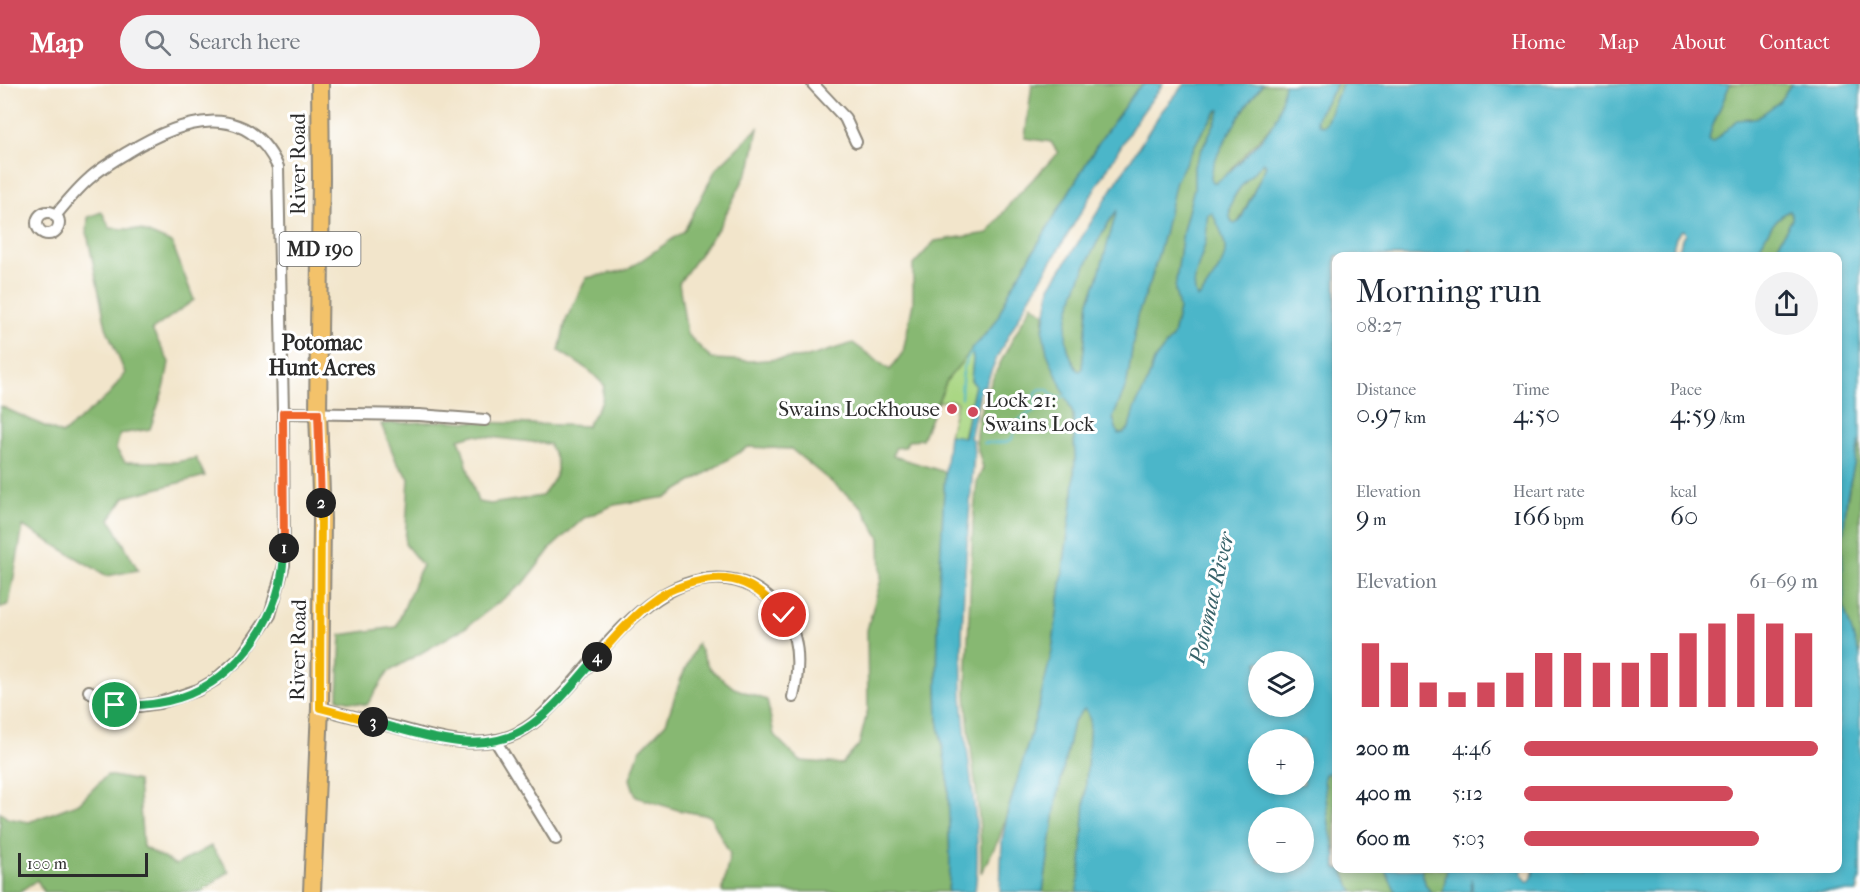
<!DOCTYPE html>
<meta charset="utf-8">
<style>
:root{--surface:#fff;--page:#f2f2f3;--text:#1f2937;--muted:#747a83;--accent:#d1495b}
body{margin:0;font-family:"IM FELL French Canon",serif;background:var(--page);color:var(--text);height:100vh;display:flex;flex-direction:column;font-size:22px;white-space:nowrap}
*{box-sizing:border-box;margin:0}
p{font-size:20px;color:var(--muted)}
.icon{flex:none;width:33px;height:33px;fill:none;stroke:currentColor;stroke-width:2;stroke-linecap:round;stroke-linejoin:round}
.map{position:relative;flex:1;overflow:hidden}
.drawer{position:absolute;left:1332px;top:168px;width:510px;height:621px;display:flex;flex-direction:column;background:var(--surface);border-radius:12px;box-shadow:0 3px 9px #0003}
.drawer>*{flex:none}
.buttons{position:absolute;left:1248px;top:567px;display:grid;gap:12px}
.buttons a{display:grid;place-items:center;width:66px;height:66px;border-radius:50%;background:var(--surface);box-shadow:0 3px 9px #0003;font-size:30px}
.scale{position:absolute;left:18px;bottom:15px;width:130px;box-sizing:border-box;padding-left:6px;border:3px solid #2b2b2b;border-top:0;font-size:16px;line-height:21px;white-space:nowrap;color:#2b2b2b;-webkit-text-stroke:4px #fff;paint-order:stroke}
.pin{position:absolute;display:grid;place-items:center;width:51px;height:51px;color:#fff;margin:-26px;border:3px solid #fff;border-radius:50%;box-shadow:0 2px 6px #0007}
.km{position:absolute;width:30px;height:30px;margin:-15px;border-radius:50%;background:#222;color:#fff;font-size:16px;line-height:30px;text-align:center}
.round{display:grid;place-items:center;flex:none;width:63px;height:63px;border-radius:32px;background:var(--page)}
.overview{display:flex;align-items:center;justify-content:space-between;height:102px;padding:0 24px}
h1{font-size:33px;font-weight:600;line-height:45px}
.figures{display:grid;grid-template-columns:repeat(3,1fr);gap:9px;height:102px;padding:6px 24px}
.figures div{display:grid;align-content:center}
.figures b{font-size:26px;font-weight:600}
.figures small{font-size:16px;font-weight:400}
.figures p{font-size:16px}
.chart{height:168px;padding:12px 24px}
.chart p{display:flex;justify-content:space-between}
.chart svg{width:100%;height:108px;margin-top:6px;stroke:var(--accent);stroke-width:6}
ul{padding:0 24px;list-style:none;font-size:20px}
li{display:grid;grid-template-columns:96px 72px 1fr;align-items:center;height:45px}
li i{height:15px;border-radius:8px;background:var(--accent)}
header{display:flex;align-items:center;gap:36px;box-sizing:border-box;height:84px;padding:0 30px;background:var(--accent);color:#fff}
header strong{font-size:28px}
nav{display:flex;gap:33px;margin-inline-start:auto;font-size:21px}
.search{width:420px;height:54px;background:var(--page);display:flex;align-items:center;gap:15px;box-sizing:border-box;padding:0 21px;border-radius:33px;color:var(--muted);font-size:22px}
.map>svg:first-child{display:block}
.green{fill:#aad784;stroke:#6a8158;stroke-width:1.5}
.forest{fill:#87b872;stroke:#59724e;stroke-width:1.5;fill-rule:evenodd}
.water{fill:#4bb6c9;stroke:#3b707a;stroke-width:1.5;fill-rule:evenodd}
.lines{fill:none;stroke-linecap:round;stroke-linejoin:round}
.stream{stroke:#4bb6c9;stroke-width:2}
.minor-casing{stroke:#8e887b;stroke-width:14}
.primary-casing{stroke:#8e887b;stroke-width:20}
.minor{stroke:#fff;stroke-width:10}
.primary{stroke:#f3c26a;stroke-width:16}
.split-1-casing{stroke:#fff;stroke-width:12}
.split-2-casing{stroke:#fff;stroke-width:12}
.split-3-casing{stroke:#fff;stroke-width:12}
.split-4-casing{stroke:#fff;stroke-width:12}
.split-5-casing{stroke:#fff;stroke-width:12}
.split-1{stroke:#22a559;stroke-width:8}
.split-2{stroke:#f0652b;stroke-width:8}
.split-3{stroke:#f5b400;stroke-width:8}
.split-4{stroke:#22a559;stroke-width:8}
.split-5{stroke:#f5b400;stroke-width:8}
.poi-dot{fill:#d1495b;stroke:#fff;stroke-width:2}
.labels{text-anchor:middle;stroke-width:6;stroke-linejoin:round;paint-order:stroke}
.shield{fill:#fff;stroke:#6b6b6b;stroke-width:1.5}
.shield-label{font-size:20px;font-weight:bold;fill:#2b2b2b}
.street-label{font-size:21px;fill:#2b2b2b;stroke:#fff}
.poi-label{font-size:21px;fill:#2b2b2b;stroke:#fff;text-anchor:start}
.neighbourhood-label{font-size:22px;font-weight:bold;fill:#2b2b2b;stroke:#fff}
.water-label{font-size:22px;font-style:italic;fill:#38636a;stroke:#fff}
</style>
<header>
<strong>Map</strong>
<div class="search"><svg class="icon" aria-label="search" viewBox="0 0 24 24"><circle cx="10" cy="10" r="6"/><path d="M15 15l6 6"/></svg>Search here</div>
<nav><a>Home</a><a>Map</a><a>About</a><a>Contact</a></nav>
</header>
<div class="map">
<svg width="1860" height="808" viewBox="0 0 1860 808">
<rect width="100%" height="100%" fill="#fff"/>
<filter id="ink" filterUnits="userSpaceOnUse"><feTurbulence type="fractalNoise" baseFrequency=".0167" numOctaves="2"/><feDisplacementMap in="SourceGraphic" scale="12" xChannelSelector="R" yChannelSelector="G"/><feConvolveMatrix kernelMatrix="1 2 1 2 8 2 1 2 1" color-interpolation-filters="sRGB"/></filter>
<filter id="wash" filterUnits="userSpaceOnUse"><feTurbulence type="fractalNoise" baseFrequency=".008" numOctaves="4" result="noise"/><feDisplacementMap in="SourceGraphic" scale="24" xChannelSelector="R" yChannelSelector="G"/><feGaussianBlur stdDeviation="1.35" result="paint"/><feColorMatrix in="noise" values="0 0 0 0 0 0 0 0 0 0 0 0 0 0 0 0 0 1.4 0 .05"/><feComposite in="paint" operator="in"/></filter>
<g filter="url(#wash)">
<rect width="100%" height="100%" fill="#f2e5cb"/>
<polygon class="green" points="971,264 973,275 971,296 975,301 963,354 949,351 957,318 950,316 938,318 947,296"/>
<g class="forest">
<path d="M1032,0H1145L1137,5L1099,58L1009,208L996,237L947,296L922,355L908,357L905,363L895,364L893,372L945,388L939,501L937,602L938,635L948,694L950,784L948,808H722L730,770L710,732L678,726L636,713L630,695L640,666L666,639L680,597L697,559L709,584L734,604L767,616L774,651L800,677L842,680L859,661L868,625L867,546L881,495L880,454L862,423L791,365L748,363L667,413L614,421L584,434L551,464L525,498L468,542L388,588L367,621L338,615L341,551L396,543L422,481L405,460L409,394L397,379L381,340L447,337L587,342L602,317L604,301L590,287L559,267L566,236L586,194L627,186L684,147L716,85L758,44L751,81L719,143L679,199L687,250L712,275L751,277L808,273L853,259L890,286L903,268L913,219V181L935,157L988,149L1012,117L1058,69L1051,58L1025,54ZM473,351L549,360C563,385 558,391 542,412L491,420L478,418C470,397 467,376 459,355Z"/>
<path d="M1263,0H1284L1283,16L1275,38L1220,97L1213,98C1211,94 1210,94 1211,89C1213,69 1249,16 1263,0Z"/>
<polygon points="1337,0 1342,0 1326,39 1323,42 1319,41 1317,36 1318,31"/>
<polygon points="1730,0 1791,0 1779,18 1757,34 1745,34 1712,59 1709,56 1711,46"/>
<polygon points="1218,26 1220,26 1219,30 1194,82 1194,104 1183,147 1175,205 1179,225 1173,252 1154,277 1147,299 1134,325 1129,344 1124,350 1118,350 1113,334 1127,299 1137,232 1150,199 1164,150 1175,97 1203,46"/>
<path d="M1264,78L1266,82L1239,137L1235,141L1232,139C1222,116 1250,92 1264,78Z"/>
<path d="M1119,124L1097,197L1089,217L1082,284L1080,287L1077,286C1073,278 1068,269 1067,260C1059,225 1098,152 1119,124Z"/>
<path d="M1789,127L1792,130V135L1772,172H1755C1764,157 1771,134 1789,127Z"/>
<polygon points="102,128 110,144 141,146 172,159 194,216 152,246 169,278 165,301 150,345 120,350 116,365 125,378 176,378 196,374 205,392 125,413 110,435 138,486 107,492 23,442 9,520 0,524 0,322 62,350 109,311 125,289 106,243 87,149 88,133"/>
<path d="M1212,129C1236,173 1225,175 1201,212L1196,214C1188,196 1204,173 1206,154C1207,146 1206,138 1208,130Z"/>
<path d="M1032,220L1044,229L1043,248L1073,329L1075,374L1073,413L1052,567L1045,598L1025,671L999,755L981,789C983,727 968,667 966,606L973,438L977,398L983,384C981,375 977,365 976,357C975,317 1013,255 1032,220Z"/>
<path d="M1860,355V573C1827,505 1843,425 1860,355Z"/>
<polygon points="1084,625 1087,628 1090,636 1081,781 1077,808 1043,808 1056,720 1073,638"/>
<polygon points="1329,688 1336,707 1336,772 1329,741 1324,694 1325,689"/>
<polygon points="107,691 138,697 143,763 176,781 211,762 229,787 201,808 44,808 37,796 19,808 0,808 0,728 7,734 29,738 79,719"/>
<polygon points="1342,785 1385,785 1396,808 1353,808"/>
<polygon points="1421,785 1447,785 1443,808 1431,808 1426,802"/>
</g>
<g class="water">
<path d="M1145,0H1163L1136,37L1027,218L997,273L985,302H981L970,354L973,356L974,370C968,449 960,528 962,607C964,675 984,740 975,808H948L950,784L948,694L938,635L937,602L939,501L945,388L949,351L964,353L975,301L971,296L973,275L971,264L980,257L996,237L1009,208L1099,58L1137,5Z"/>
<path d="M1185,0H1263C1249,16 1210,74 1211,94L1213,98H1216C1228,92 1269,49 1275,37C1281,25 1282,12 1284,0H1337L1318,31L1317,36L1319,41L1323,42L1326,39L1342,0H1730L1711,46L1709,56L1712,59L1737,36L1757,34L1779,18L1791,0H1860V355L1847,411L1842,464L1844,524L1860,573V795L1857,808H1472V794L1470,808H1443L1447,785H1522V791L1528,798L1532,794L1534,784H1838V172H1772L1792,135V130L1789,127C1771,135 1764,157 1755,172H1678L1682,154L1686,150L1684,146L1681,147L1676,153L1671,172H1474L1471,166L1469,167L1467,172H1336V707L1329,689L1325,690L1324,694L1329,741L1336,772V784L1342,785L1353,808H1077L1081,781L1090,636L1087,628L1084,625L1073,638L1056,720L1043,808H1000L1002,756L1008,727L1037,629L1052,567L1073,413L1075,374L1073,330L1047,269L1043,248L1050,203L1161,28ZM1218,26H1220L1219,30L1194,82V104L1183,147L1175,205L1179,225L1173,252L1154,277L1147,299L1134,325L1129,344L1124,349L1118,350L1113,334L1127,299L1137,232L1150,199L1164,150L1176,97L1203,46ZM1264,78L1266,82L1240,137L1235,140L1232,139C1221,117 1250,92 1264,78ZM1117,126L1097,197L1089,217L1082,284L1080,287L1077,286C1073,278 1068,269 1067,260C1060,225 1097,154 1117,126ZM1212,129C1236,173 1224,175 1201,212L1197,214C1188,196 1204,172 1206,154C1207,146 1206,138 1208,130ZM1258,578H1304V622H1258ZM1258,656H1304V700H1258ZM1258,734H1304V778H1258Z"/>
<polygon points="1385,785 1421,785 1426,802 1431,808 1396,808"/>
</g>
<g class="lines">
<g class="stream">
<path d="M961,314C962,298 961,277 974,266"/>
<polyline points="984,359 1006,358 1012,355 1016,341 1020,335 1035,326 1036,309 1040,305 1047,305 1056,314 1066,312"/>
</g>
</g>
</g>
<g filter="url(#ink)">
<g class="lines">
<defs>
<g id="minor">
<polyline points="813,0 845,34 856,58"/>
<circle cx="48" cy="139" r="11"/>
<path d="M55,132C66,119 77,105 90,94C101,84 115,76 128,68C180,36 246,14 278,83L283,329L284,481L270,531L241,573L215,596L198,606L159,619L139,622L115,621L105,618L89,607"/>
<polyline points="283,329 419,331 485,336"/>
<path d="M320,624C345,631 370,637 395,643C432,653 472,667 511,652C534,643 550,624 566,607C608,561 658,487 727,495C752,498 773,514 786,534C801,558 799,587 793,613"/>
<polyline points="495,656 556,755"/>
</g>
<polyline id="primary" points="312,808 320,624 322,435 318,329 321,94 320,0"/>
</defs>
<use href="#minor" class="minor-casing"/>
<use href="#primary" class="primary-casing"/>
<use href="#minor" class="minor"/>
<use href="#primary" class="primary"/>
</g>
</g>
<g class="lines" filter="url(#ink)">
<defs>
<path id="split-1" d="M115,621C137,622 158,621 179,614C241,594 284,528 284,464"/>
<polyline id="split-2" points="284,464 283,329 318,329 321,419"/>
<polyline id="split-3" points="321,419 320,624 373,638"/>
<path id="split-4" d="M373,638C420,650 479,674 525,645C554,627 575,597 597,573"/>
<path id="split-5" d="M597,573C615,554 632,532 653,517C665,507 680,502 695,498C735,488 757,501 784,531"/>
</defs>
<use href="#split-1" class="split-1-casing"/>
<use href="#split-2" class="split-2-casing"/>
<use href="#split-3" class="split-3-casing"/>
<use href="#split-4" class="split-4-casing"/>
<use href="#split-5" class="split-5-casing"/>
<use href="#split-1" class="split-1"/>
<use href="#split-2" class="split-2"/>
<use href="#split-3" class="split-3"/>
<use href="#split-4" class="split-4"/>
<use href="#split-5" class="split-5"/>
</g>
<g class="poi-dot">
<circle cx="952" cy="325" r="6"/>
<circle cx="973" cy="328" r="6"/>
</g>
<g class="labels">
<rect class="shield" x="279.5" y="148" width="81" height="34" rx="4.5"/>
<g class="shield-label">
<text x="320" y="172">MD 190</text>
</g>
<g class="street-label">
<text transform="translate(298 80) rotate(-90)" y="7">River Road</text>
<text transform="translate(298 566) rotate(-89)" y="7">River Road</text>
</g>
<g class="poi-label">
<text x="985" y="323">Lock 21:<tspan x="985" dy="24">Swains Lock</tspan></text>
<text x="940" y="332" text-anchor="end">Swains Lockhouse</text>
</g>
<g class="neighbourhood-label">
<text x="322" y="266">Potomac<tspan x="322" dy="25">Hunt Acres</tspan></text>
</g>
<g class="water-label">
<text transform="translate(1211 514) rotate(-77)" y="8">Potomac River</text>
</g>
</g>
</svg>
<div class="buttons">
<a><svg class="icon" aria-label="layers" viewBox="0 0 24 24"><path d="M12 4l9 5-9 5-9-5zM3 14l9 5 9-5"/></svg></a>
<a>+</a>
<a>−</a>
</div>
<div class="scale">100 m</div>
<div class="pin" style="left:115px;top:621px;background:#1e9e55"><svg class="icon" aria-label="arrive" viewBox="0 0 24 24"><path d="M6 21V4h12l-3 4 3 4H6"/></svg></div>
<div class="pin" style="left:784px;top:531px;background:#d93025"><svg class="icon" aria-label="check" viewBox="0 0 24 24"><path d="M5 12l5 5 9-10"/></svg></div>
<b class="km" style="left:284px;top:464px">1</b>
<b class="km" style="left:321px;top:419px">2</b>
<b class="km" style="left:373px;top:638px">3</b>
<b class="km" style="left:597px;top:573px">4</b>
<section class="drawer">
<div class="overview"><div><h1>Morning run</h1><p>08:27</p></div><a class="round"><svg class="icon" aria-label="share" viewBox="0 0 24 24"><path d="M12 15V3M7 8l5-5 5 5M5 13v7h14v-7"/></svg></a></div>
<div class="figures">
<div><p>Distance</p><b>0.97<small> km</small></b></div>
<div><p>Time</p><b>4:50</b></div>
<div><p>Pace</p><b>4:59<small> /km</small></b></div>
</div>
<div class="figures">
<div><p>Elevation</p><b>9<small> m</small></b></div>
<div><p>Heart rate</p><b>166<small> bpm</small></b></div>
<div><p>kcal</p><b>60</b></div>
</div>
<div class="chart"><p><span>Elevation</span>61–69 m</p>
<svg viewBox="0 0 160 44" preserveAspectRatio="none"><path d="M5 44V18M15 44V26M25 44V34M35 44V38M45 44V34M55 44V30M65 44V22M75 44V22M85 44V26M95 44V26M105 44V22M115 44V14M125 44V10M135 44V6M145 44V10M155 44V14"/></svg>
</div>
<ul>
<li><b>200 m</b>4:46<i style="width:100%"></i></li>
<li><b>400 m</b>5:12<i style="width:71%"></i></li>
<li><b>600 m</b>5:03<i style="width:80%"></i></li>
</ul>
</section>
</div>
